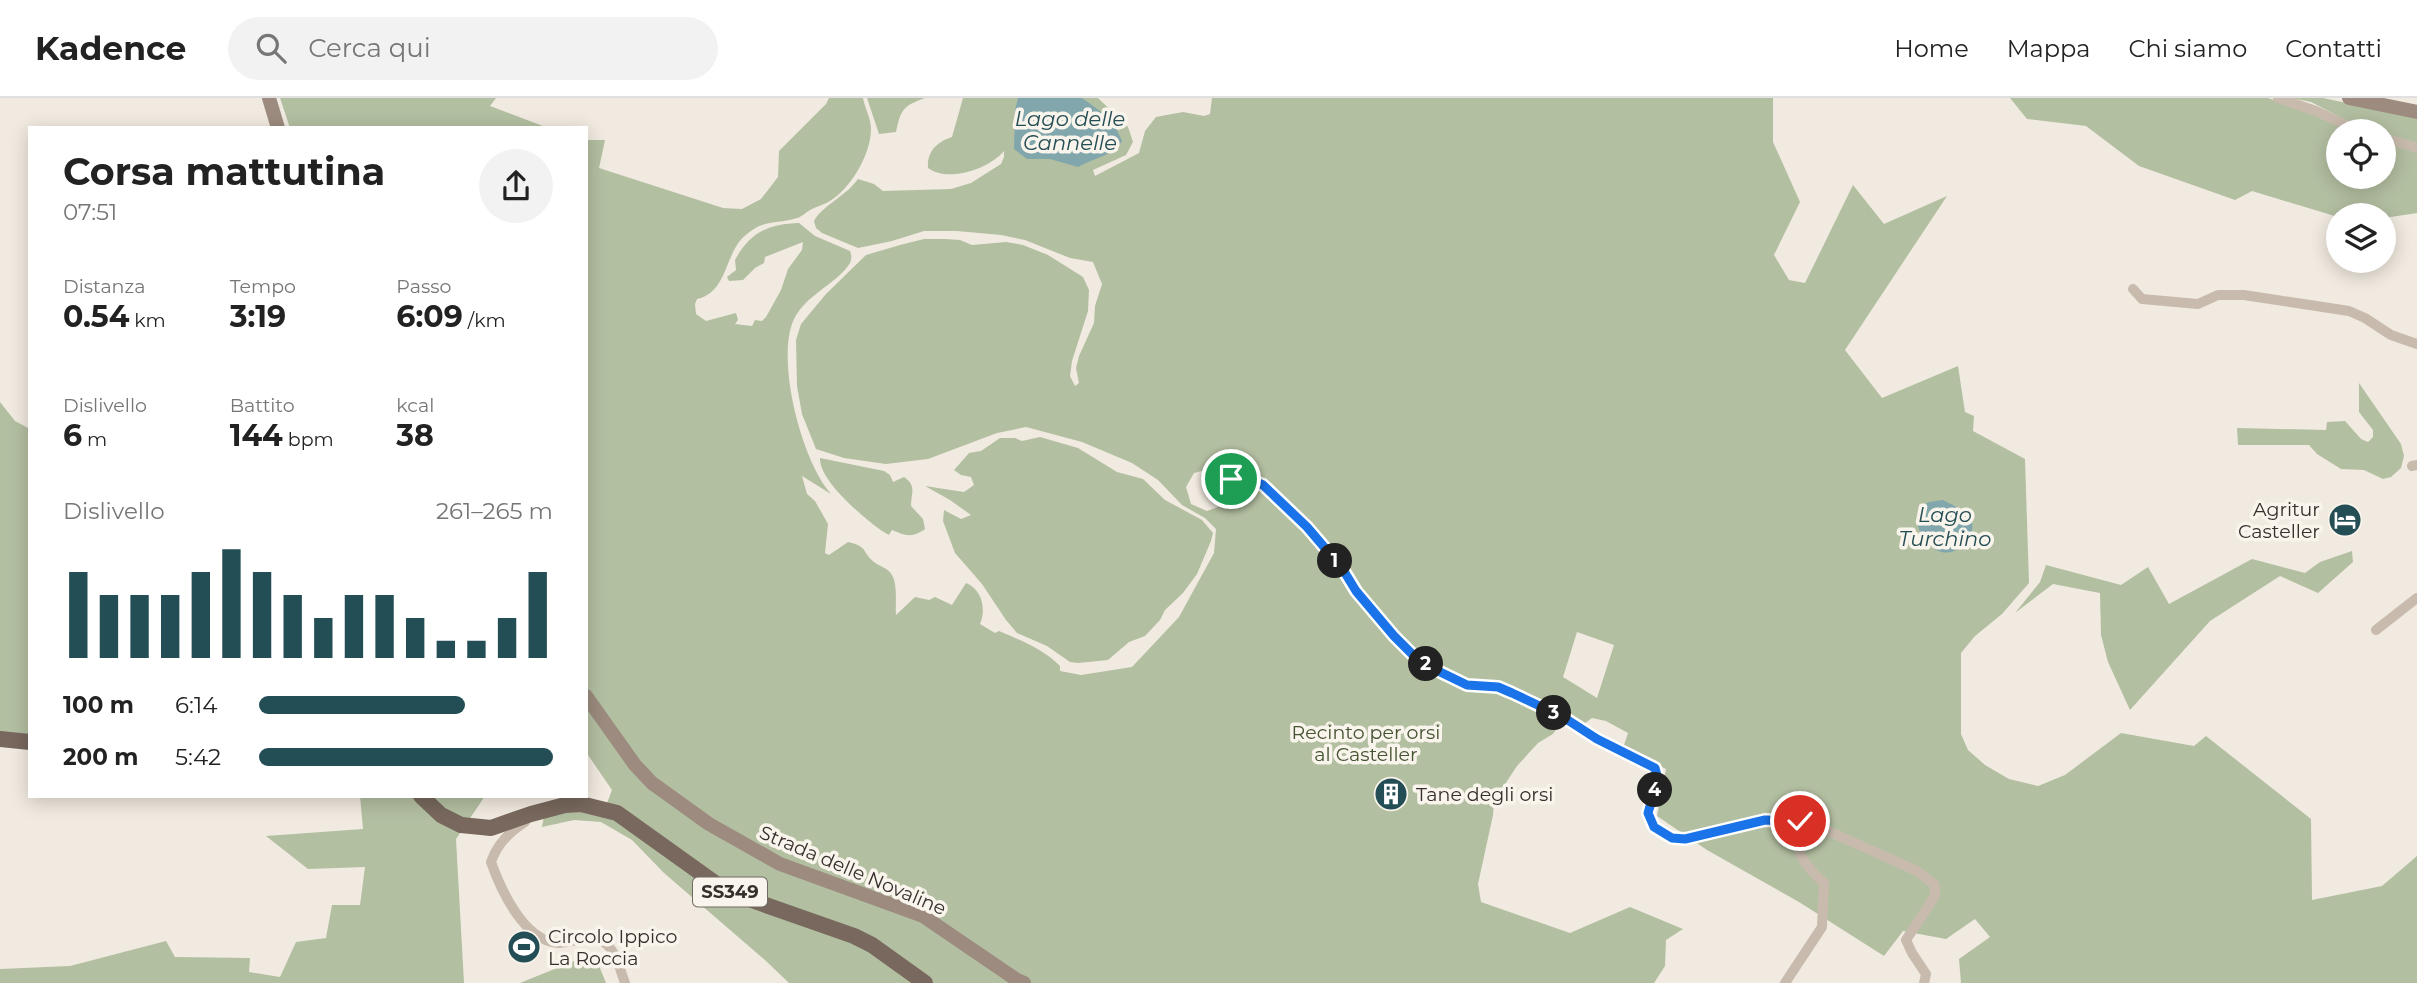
<!DOCTYPE html>
<html lang="it">
<meta charset="utf-8">
<style>
:root{--surface:#fff;--page:#f2f2f2;--text:#222;--muted:#767676;--line:#e0e0e0;--accent:#244e55}
body{margin:0;font-family:Montserrat,sans-serif;background:var(--page);color:var(--text);height:100vh;display:flex;flex-direction:column;font-size:26px;white-space:nowrap}
*{box-sizing:border-box;margin:0}
p{font-size:23px;color:var(--muted)}
.icon{flex:none;width:38px;height:38px;fill:none;stroke:currentColor;stroke-width:2;stroke-linecap:round;stroke-linejoin:round}
.map{position:relative;flex:1;overflow:hidden}
.drawer{position:absolute;left:28px;top:28px;width:560px;height:672px;display:flex;flex-direction:column;background:var(--surface);border-radius:0px;box-shadow:0 4px 18px #0003}
.drawer>*{flex:none}
.tools{position:absolute;left:2326px;top:21px;display:grid;gap:14px}
.tools a{display:grid;place-items:center;width:70px;height:70px;border-radius:50%;background:var(--surface);box-shadow:0 4px 18px #0003;font-size:35px}
.pin{position:absolute;display:grid;place-items:center;width:60px;height:60px;color:#fff;margin:-30px;border:4px solid #fff;border-radius:50%;box-shadow:0 2px 7px #0007}
.km{position:absolute;width:35px;height:35px;margin:-18px;border-radius:50%;background:#222;color:#fff;font-size:19px;line-height:35px;text-align:center}
.round{display:grid;place-items:center;flex:none;width:74px;height:74px;border-radius:37px;background:var(--page)}
.summary{display:flex;align-items:center;justify-content:space-between;height:119px;padding:0 35px}
h1{font-size:38px;font-weight:700;line-height:52px}
.stats{display:grid;grid-template-columns:repeat(3,1fr);gap:10px;height:119px;padding:7px 35px}
.stats div{display:grid;align-content:center}
.stats b{font-size:30px;font-weight:700}
.stats small{font-size:19px;font-weight:400}
.stats p{font-size:19px}
.chart{height:196px;padding:14px 35px}
.chart p{display:flex;justify-content:space-between}
.chart svg{width:100%;height:126px;margin-top:7px;stroke:var(--accent);stroke-width:6}
ul{padding:0 35px;list-style:none;font-size:23px}
li{display:grid;grid-template-columns:112px 84px 1fr;align-items:center;height:52px}
li i{height:18px;border-radius:9px;background:var(--accent)}
header{display:flex;align-items:center;gap:42px;box-sizing:border-box;height:98px;padding:0 35px;background:var(--surface);border-bottom:2px solid var(--line)}
header strong{font-size:33px}
nav{display:flex;gap:38px;margin-inline-start:auto;font-size:24px}
.search{width:490px;height:63px;background:var(--page);display:flex;align-items:center;gap:18px;box-sizing:border-box;padding:0 24px;border-radius:38px;color:var(--muted);font-size:26px}
.map>svg:first-child{display:block}
.green{fill:#b3bfa1;fill-rule:evenodd}
.water{fill:#81a7ac}
.lines{fill:none;stroke-linecap:round;stroke-linejoin:round}
.street{stroke:#c8bbad;stroke-width:10}
.secondary{stroke:#9c8b7e;stroke-width:14}
.primary{stroke:#78685d;stroke-width:16}
.route-casing{stroke:#fff;stroke-width:14}
.route{stroke:#1a73e8;stroke-width:9}
.labels{text-anchor:middle;stroke-width:7;stroke-linejoin:round;paint-order:stroke}
.shield{fill:#f9f4ec;stroke:#716a65;stroke-width:2}
.shield-label{font-size:18px;font-weight:bold;fill:#372f2b}
.poi-label{font-size:19px;fill:#372f2b;stroke:#f9f4ec;text-anchor:start}
.park-label{font-size:19px;fill:#445331;stroke:#f9f4ec}
.street-label{font-size:19px;fill:#372f2b;stroke:#f9f4ec}
.water-label{font-size:21px;font-style:italic;fill:#244e55;stroke:#f9f4ec}
</style>
<header>
<strong>Kadence</strong>
<div class="search"><svg class="icon" aria-label="search" viewBox="0 0 24 24"><circle cx="10" cy="10" r="6"/><path d="M15 15l6 6"/></svg>Cerca qui</div>
<nav><a>Home</a><a>Mappa</a><a>Chi siamo</a><a>Contatti</a></nav>
</header>
<div class="map">
<svg width="2417" height="885" viewBox="0 0 2417 885">
<rect width="100%" height="100%" fill="#f1eae0"/>
<g class="green">
<polygon points="280,0 496,0 490,8 548,30 290,30"/>
<path d="M829,0H863C865,11 871,20 871,31C871,56 851,90 830,103C824,107 817,108 810,112C806,114 802,119 797,120C776,127 767,120 747,136C724,153 729,194 697,201L695,206L696,216L706,223L736,215L738,222L735,226L752,228L755,222L762,223L766,219L781,192L788,171L802,152L803,144L765,159L764,165L755,170L743,182L729,183L727,179L736,172L735,162C750,134 769,126 799,125L815,138L850,153C852,158 852,163 848,168C833,188 806,197 794,221C775,262 802,364 831,396L802,378L807,396L815,403L828,426L825,455L829,457L848,444C869,449 861,453 874,464C879,468 888,470 892,477C898,488 895,505 896,517L915,499L929,502L935,499L952,507L966,485C983,492 986,512 980,526L995,535L999,533C1020,542 1045,552 1060,568V573L1081,577L1132,569L1179,519L1214,455L1216,431L1205,420L1182,407L1158,382L1132,365L1082,344L1026,329L997,335L928,361L886,366L844,360L816,351L802,316L797,288L796,242L801,226L826,196L866,157L900,147L924,141H945L960,142L972,147L1006,144L1023,147L1048,157L1083,179L1089,192L1088,213L1072,263L1070,278L1075,288L1079,285L1076,270L1079,258L1094,225L1095,208L1102,186L1093,164L1070,160L1025,142L1001,137L957,133H924L892,143L858,150L822,135L816,130L814,123C822,108 846,98 858,81L874,86L883,93L951,91L971,85L1001,66L1004,59V53C989,71 948,85 928,70C927,53 937,44 952,39L963,0H1098L1128,29L1133,44L1126,57L1093,72L1095,78L1139,55L1145,33L1156,19L1183,14L1204,18L1210,16L1212,0H1773V44L1800,104L1774,157L1789,182L1805,185L1853,87L1884,126L1947,98L1845,252L1882,300L1958,268L1965,314L1974,318L1973,333L2025,361L2029,485L2002,516L1975,538L1961,555V636L1968,652L1985,667L2009,681L2038,688L2065,677L2121,635L2194,648L2206,638L2311,721L2312,802L2382,788L2417,758V885H1961L1959,861L1990,839L1975,821L1946,841L1903,833L1884,858L1799,804L1707,752L1657,718L1666,671L1623,650L1628,635L1606,623L1592,620L1584,626L1566,618L1553,636L1538,645L1517,668L1494,703L1493,717L1478,786L1481,804L1570,835L1630,809L1683,831L1666,842L1665,868L1654,885H789L765,862L664,775L632,742L601,724L574,722L542,729L544,718L566,712L604,713L612,692L586,654V42H605L599,70L723,110L742,111L761,101L778,79L779,53L826,6ZM1209,371L1223,379L1227,395L1218,409L1207,413L1191,406L1186,389L1194,375ZM1577,534L1614,547L1597,600L1563,579Z"/>
<path d="M867,0H925C903,8 901,11 896,34L879,36Z"/>
<polygon points="2010,0 2268,0 2308,13 2351,33 2338,33 2338,79 2384,79 2384,44 2417,52 2417,115 2384,120 2384,117 2338,117 2338,119 2252,93 2235,102 2139,68 2086,28 2027,21"/>
<polygon points="2292,0 2323,0 2417,20 2417,45 2384,36 2384,33 2359,29 2311,4"/>
<polygon points="2359,285 2401,346 2404,358 2401,370 2391,379 2383,381 2364,372 2341,371 2317,356 2309,347 2238,347 2237,330 2326,332 2327,324 2345,323 2361,341 2368,344 2373,339 2373,332 2359,314"/>
<polygon points="0,304 15,323 30,331 30,651 0,648"/>
<polygon points="1040,339 1078,350 1117,374 1143,381 1165,402 1202,422 1213,435 1211,443 1197,476 1183,495 1165,512 1160,522 1145,538 1129,544 1108,562 1078,565 1070,564 1047,548 1017,535 1006,522 982,486 955,455 943,423 944,412 961,421 971,417 950,402 925,388 964,394 974,387 971,379 961,377 954,372 969,355 981,353 1000,340 1015,340 1022,343"/>
<path d="M820,360L884,373L890,377L893,384L904,379C917,388 911,395 911,408L923,421L925,431C913,440 905,438 892,432L889,437L882,433C864,420 819,383 820,360Z"/>
<polygon points="2352,453 2353,464 2318,495 2280,478 2210,523 2130,612 2108,564 2101,537 2100,495 2053,486 2015,515 2040,484 2046,467 2121,487 2148,469 2169,506 2252,461 2305,475 2320,464"/>
<polygon points="360,698 485,698 456,741 464,885 0,885 0,871 70,868 166,843 175,859 250,860 249,874 280,879 296,844 326,840 332,807 360,807 365,769 308,771 266,738 363,731"/>
<polygon points="594,855 606,885 520,885"/>
</g>
<g class="water">
<path d="M1018,0H1082L1107,18L1116,30L1122,43C1112,58 1094,60 1078,69L1050,61H1027L1014,51L1015,12Z"/>
<path d="M1943,402C1965,413 1987,424 1960,449C1936,471 1900,421 1927,405C1931,403 1939,403 1943,402Z"/>
</g>
<g class="lines">
<g class="street">
<polyline points="2278,0 2316,13 2359,33"/>
<polyline points="2384,40 2417,50"/>
<polyline points="2133,191 2142,201 2198,206 2218,197 2244,197 2349,213 2365,220 2391,237 2417,246"/>
<polyline points="2412,368 2417,367"/>
<polyline points="1225,382 1242,378 1263,388 1307,429 1341,469 1356,493 1394,538 1415,559 1434,571 1467,587 1498,589 1563,619 1597,641 1655,670 1658,681 1648,715 1654,729 1672,740 1685,741 1725,733 1746,725 1765,722 1795,722 1817,728 1917,773 1935,787 1935,798 1906,842 1912,855 1926,876 1924,885"/>
<polyline points="2376,532 2417,500"/>
<path d="M525,724C509,734 497,746 491,764C501,792 524,843 558,845C574,845 592,834 606,846C617,855 620,872 625,885"/>
<path d="M1785,885L1822,829L1824,785C1801,764 1794,754 1800,723"/>
</g>
<g class="secondary">
<polyline points="269,0 278,30"/>
<polyline points="2349,0 2417,14"/>
<polyline points="586,598 635,667 652,685 709,726 780,766 923,818 1017,882 1024,885"/>
</g>
<g class="primary">
<polyline points="0,641 30,644"/>
<polyline points="421,698 441,717 461,727 491,730 531,716 565,707 581,706 617,715 726,793 854,838 872,847 925,885"/>
</g>
</g>
<g class="lines">
<defs>
<polyline id="route" points="1231,381 1242,378 1263,387 1307,429 1342,470 1356,493 1394,538 1415,559 1434,571 1467,587 1498,589 1512,595 1563,619 1597,641 1655,670 1658,681 1648,715 1654,729 1672,740 1685,741 1765,722 1800,723"/>
</defs>
<use href="#route" class="route-casing"/>
<use href="#route" class="route"/>
</g>
<defs>
<symbol id="hotel-disc" viewBox="-11 -11 22 22"><circle r="9.5" fill="#244e55" stroke="#f9f4ec"/><path d="M-6-4.5h1.5V1H6V5H4.5V3h-9V5H-6ZM-4 0a1.8 1.8 0 1 1 3.6 0ZM.5 0V-2.5h3Q6-2.5 6 0Z" fill="#fff"/></symbol>
<symbol id="building-disc" viewBox="-11 -11 22 22"><circle r="9.5" fill="#244e55" stroke="#f9f4ec"/><path d="M-4-6H4V6H1V3H-1V6H-4ZM-2.5-4.3h1.7v1.8h-1.7ZM.8-4.3h1.7v1.8H.8ZM-2.5-1h1.7V.8h-1.7ZM.8-1h1.7V.8H.8Z" fill="#fff"/></symbol>
<symbol id="stadium-disc" viewBox="-11 -11 22 22"><circle r="9.5" fill="#244e55" stroke="#f9f4ec"/><path d="M0-5a6.5 5 0 1 0 0 10a6.5 5 0 1 0 0-10ZM-3.5-1.8h7v3.6h-7Z" fill="#fff"/></symbol>
</defs>
<g fill-rule="evenodd">
<use href="#hotel-disc" x="2326" y="403" width="38" height="38"/>
<use href="#building-disc" x="1372" y="677" width="38" height="38"/>
<use href="#stadium-disc" x="505" y="830" width="38" height="38"/>
</g>
<g class="labels">
<rect class="shield" x="693" y="779.5" width="74" height="29" rx="5"/>
<g class="shield-label">
<text x="730" y="800">SS349</text>
</g>
<g class="poi-label">
<text x="2320" y="418" text-anchor="end">Agritur<tspan x="2320" dy="22">Casteller</tspan></text>
<text x="1416" y="703">Tane degli orsi</text>
<text x="548" y="845">Circolo Ippico<tspan x="548" dy="22">La Roccia</tspan></text>
</g>
<g class="park-label">
<text x="1366" y="641">Recinto per orsi<tspan x="1366" dy="22">al Casteller</tspan></text>
</g>
<g class="street-label">
<text transform="translate(853 772) rotate(23)" y="7">Strada delle Novaline</text>
</g>
<g class="water-label">
<text x="1070" y="28">Lago delle<tspan x="1070" dy="24">Cannelle</tspan></text>
<text x="1945" y="424">Lago<tspan x="1945" dy="24">Turchino</tspan></text>
</g>
</g>
</svg>
<div class="tools">
<a><svg class="icon" aria-label="locate" viewBox="0 0 24 24"><circle cx="12" cy="12" r="6"/><path d="M12 2v4M12 18v4M2 12h4M18 12h4"/></svg></a>
<a><svg class="icon" aria-label="layers" viewBox="0 0 24 24"><path d="M12 4l9 5-9 5-9-5zM3 14l9 5 9-5"/></svg></a>
</div>
<div class="pin" style="left:1231px;top:381px;background:#1e9e55"><svg class="icon" aria-label="arrive" viewBox="0 0 24 24"><path d="M6 21V4h12l-3 4 3 4H6"/></svg></div>
<div class="pin" style="left:1800px;top:723px;background:#d93025"><svg class="icon" aria-label="check" viewBox="0 0 24 24"><path d="M5 12l5 5 9-10"/></svg></div>
<b class="km" style="left:1335px;top:463px">1</b>
<b class="km" style="left:1426px;top:566px">2</b>
<b class="km" style="left:1554px;top:615px">3</b>
<b class="km" style="left:1655px;top:692px">4</b>
<section class="drawer">
<div class="summary"><div><h1>Corsa mattutina</h1><p>07:51</p></div><a class="round"><svg class="icon" aria-label="share" viewBox="0 0 24 24"><path d="M12 15V3M7 8l5-5 5 5M5 13v7h14v-7"/></svg></a></div>
<div class="stats">
<div><p>Distanza</p><b>0.54<small> km</small></b></div>
<div><p>Tempo</p><b>3:19</b></div>
<div><p>Passo</p><b>6:09<small> /km</small></b></div>
</div>
<div class="stats">
<div><p>Dislivello</p><b>6<small> m</small></b></div>
<div><p>Battito</p><b>144<small> bpm</small></b></div>
<div><p>kcal</p><b>38</b></div>
</div>
<div class="chart"><p><span>Dislivello</span>261–265 m</p>
<svg viewBox="0 0 160 44" preserveAspectRatio="none"><path d="M5 44V14M15 44V22M25 44V22M35 44V22M45 44V14M55 44V6M65 44V14M75 44V22M85 44V30M95 44V22M105 44V22M115 44V30M125 44V38M135 44V38M145 44V30M155 44V14"/></svg>
</div>
<ul>
<li><b>100 m</b>6:14<i style="width:70%"></i></li>
<li><b>200 m</b>5:42<i style="width:100%"></i></li>
</ul>
</section>
</div>
